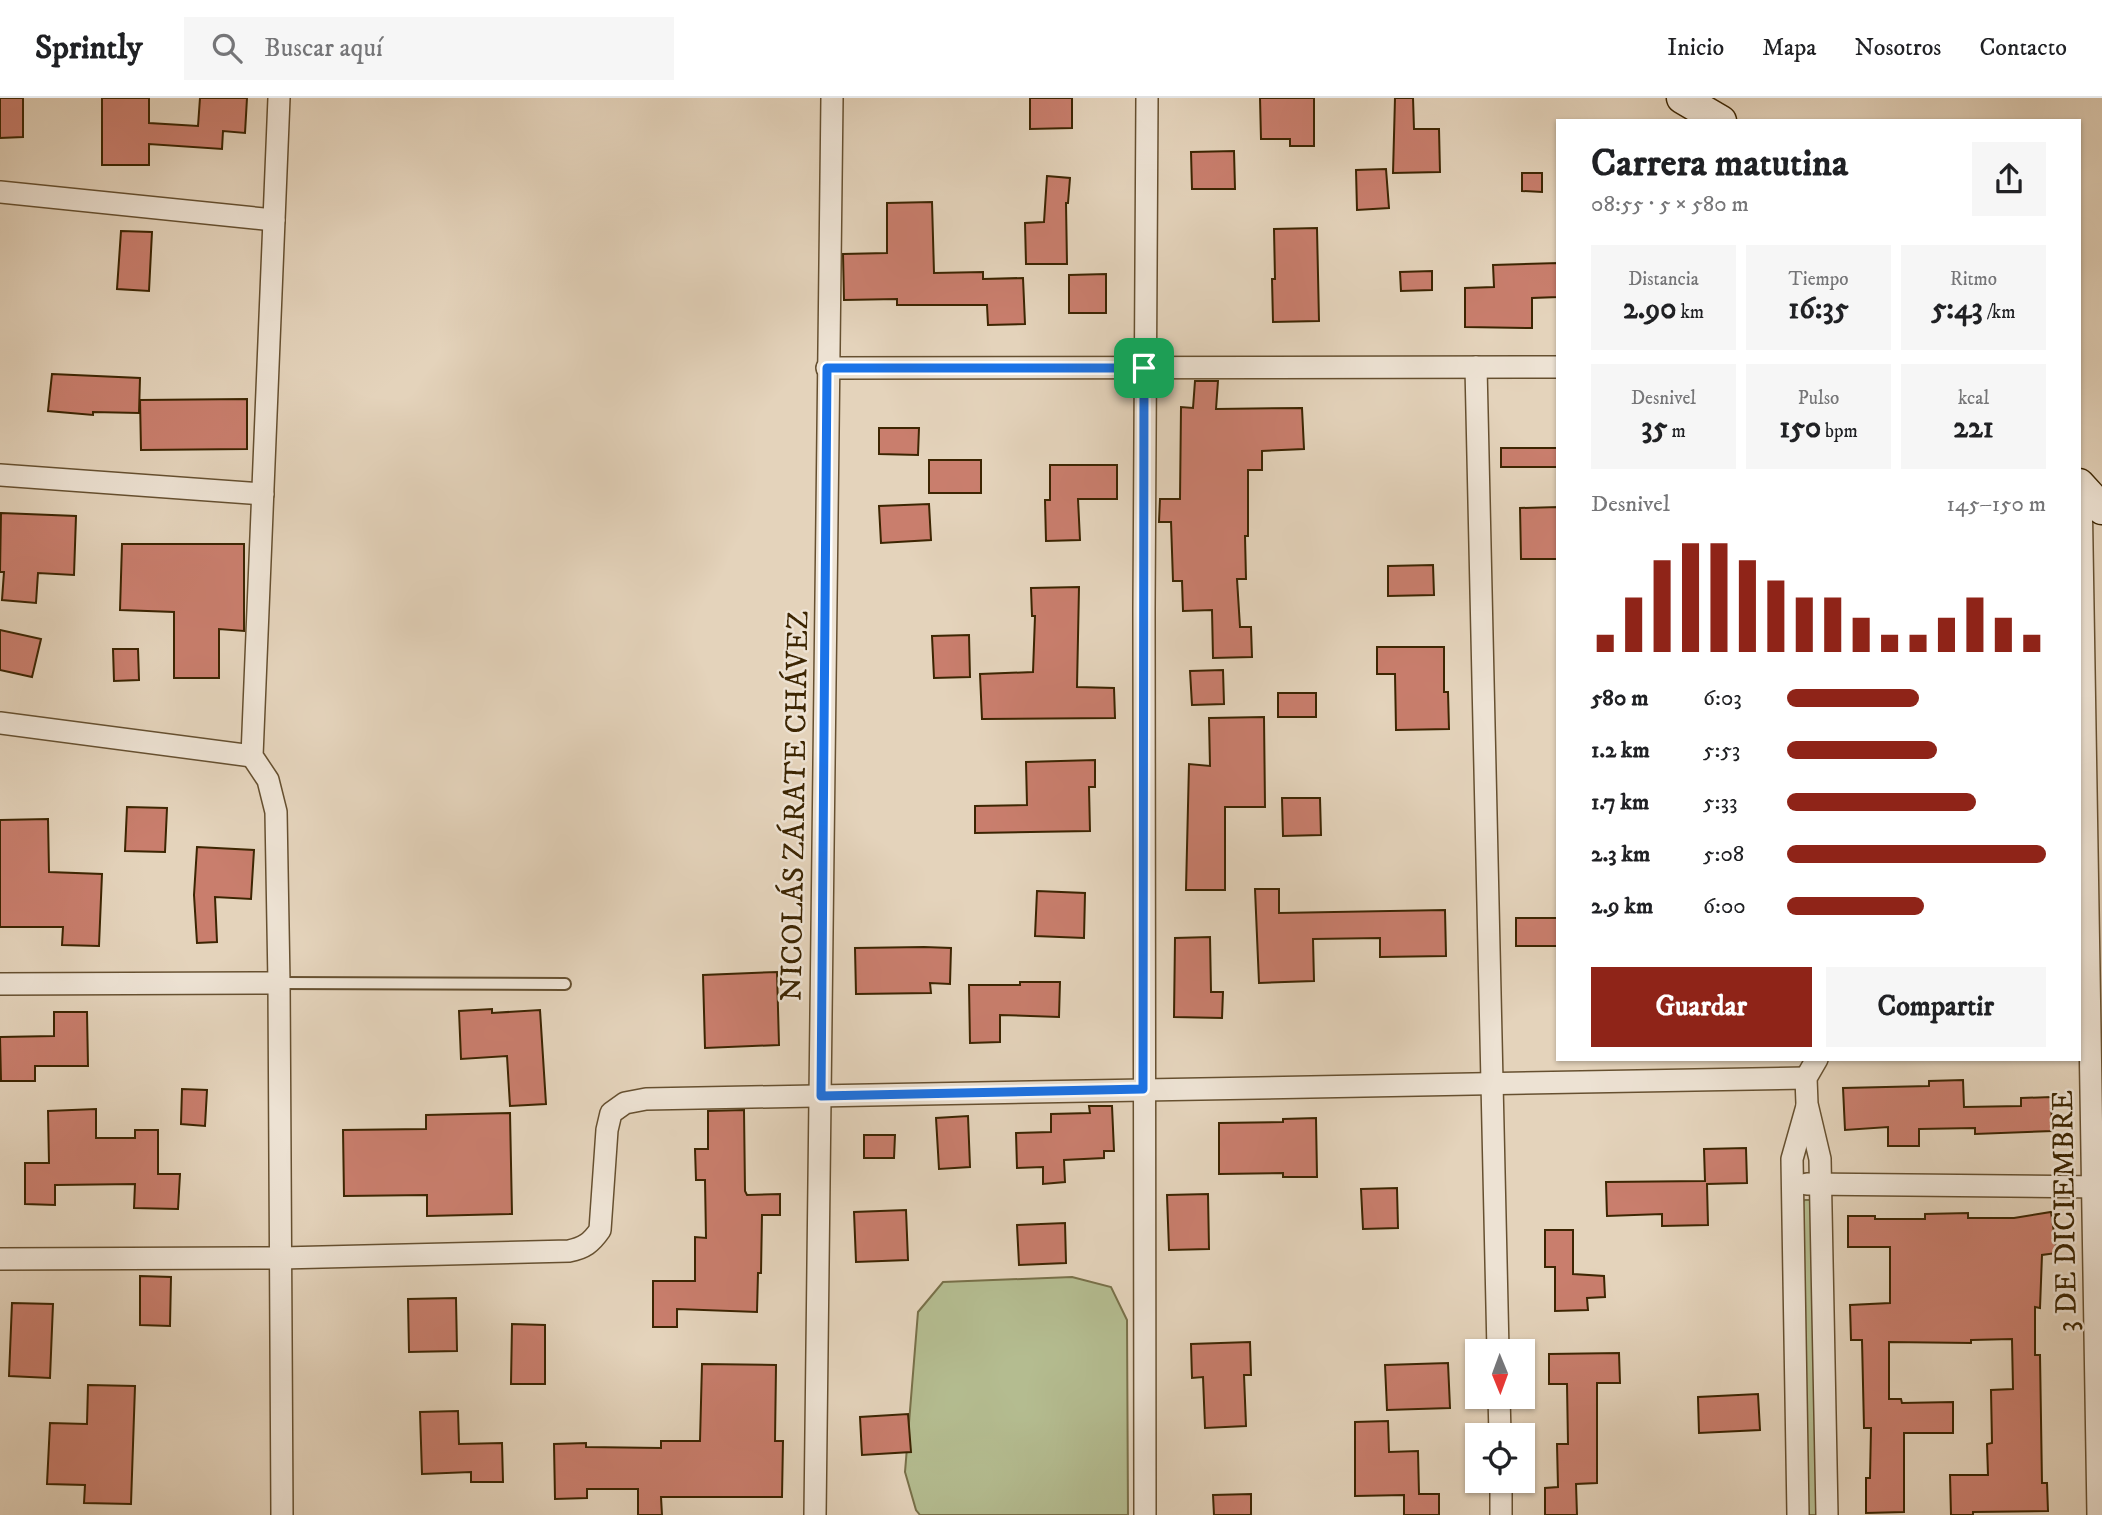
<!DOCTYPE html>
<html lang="es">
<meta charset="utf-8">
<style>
:root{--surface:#fff;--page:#f6f6f6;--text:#202124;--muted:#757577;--line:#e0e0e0;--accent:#8f2418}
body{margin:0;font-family:"IM FELL DW Pica",serif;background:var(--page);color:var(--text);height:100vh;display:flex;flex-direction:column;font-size:26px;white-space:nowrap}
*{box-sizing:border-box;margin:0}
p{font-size:23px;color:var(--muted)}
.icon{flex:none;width:38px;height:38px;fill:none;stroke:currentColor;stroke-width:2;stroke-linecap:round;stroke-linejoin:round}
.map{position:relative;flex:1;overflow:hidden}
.sheet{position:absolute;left:1556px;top:21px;width:525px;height:942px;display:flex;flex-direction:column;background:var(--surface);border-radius:0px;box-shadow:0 2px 5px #0004}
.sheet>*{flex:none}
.needle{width:46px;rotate:179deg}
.controls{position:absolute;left:1465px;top:1241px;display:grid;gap:14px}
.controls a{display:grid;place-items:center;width:70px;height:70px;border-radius:0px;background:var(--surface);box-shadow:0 2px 5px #0004;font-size:35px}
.pin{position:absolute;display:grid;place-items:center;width:60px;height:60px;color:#fff;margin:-30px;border-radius:14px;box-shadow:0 4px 10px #0006}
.round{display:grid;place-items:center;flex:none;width:74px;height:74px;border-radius:0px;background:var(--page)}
.head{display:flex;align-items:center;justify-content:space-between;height:119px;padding:0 35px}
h1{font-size:38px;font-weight:700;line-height:52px}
.metrics{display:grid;grid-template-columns:repeat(3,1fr);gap:10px;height:119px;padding:7px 35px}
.metrics div{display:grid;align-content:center;border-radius:0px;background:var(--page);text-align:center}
.metrics b{font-size:30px;font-weight:700}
.metrics small{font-size:19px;font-weight:400}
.metrics p{font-size:19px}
.chart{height:196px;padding:14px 35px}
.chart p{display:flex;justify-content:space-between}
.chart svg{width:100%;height:126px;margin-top:7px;stroke:var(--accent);stroke-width:6}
.button{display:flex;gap:14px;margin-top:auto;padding:14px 35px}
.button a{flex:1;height:80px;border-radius:0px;background:var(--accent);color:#fff;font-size:28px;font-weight:700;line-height:80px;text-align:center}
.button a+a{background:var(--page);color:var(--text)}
ul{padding:0 35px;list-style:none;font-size:23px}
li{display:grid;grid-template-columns:112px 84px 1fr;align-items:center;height:52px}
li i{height:18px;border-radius:9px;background:var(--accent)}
header{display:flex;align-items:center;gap:42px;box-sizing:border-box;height:98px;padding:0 35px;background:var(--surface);border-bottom:2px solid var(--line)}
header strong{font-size:33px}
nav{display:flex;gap:38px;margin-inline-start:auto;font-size:24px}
.search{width:490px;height:63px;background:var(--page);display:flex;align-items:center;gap:18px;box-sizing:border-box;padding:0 24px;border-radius:0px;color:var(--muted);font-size:26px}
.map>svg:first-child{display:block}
.green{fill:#b4bc90;stroke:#787049;stroke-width:2}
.building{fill:#c97e6d;stroke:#3c2502;stroke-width:2}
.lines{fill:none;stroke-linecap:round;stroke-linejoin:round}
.service-casing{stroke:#665030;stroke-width:14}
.minor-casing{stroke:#665030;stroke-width:24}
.secondary-casing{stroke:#3c2502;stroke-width:33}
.service{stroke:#ede2d3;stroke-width:10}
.minor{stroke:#ede2d3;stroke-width:21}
.secondary{stroke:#ede2d3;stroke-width:30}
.route-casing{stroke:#fff;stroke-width:14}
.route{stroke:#1a73e8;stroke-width:9}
.labels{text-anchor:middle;stroke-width:5;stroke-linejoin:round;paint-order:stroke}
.street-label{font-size:30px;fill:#3c2502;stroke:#ede2d3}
</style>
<header>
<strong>Sprintly</strong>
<div class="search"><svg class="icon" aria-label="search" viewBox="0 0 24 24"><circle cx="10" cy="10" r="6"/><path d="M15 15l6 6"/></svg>Buscar aquí</div>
<nav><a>Inicio</a><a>Mapa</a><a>Nosotros</a><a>Contacto</a></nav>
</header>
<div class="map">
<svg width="2102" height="1417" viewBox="0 0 2102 1417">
<rect width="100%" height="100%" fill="#e4d3bb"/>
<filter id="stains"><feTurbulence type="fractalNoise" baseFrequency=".00286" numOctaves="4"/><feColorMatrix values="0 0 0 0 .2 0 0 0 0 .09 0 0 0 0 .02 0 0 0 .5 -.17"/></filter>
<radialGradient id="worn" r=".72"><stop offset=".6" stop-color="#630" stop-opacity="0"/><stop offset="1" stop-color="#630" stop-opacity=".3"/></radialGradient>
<g class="green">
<polygon points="1805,1102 1811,1102 1820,1417 1807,1417 1803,1103"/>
<polygon points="1072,1179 1111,1189 1127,1222 1128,1417 920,1417 916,1412 905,1374 918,1214 943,1184"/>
</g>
<g class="building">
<polygon points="0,0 23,0 23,39 0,40"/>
<polygon points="102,0 149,0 149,25 198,28 200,0 247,0 245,35 223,33 222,51 149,46 149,67 102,67"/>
<polygon points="1030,0 1072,0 1072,30 1030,31"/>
<polygon points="1260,0 1314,0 1314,48 1290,48 1290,41 1261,41"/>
<polygon points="1395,0 1413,0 1414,31 1439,31 1440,74 1393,75"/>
<polygon points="1234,53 1235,91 1192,91 1191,54"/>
<polygon points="1386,71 1389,110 1357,112 1356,72"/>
<polygon points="1522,75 1542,75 1542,94 1522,93"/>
<polygon points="1047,78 1070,80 1068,105 1066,105 1067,166 1026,166 1025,125 1044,124"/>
<polygon points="932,104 934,175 983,174 983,181 1023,180 1025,226 988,227 987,207 897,207 897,201 844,202 843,156 887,155 887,105"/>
<polygon points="1317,130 1319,223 1273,224 1272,181 1275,181 1274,131"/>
<polygon points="121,133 152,134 149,193 117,191"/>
<polygon points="1558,165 1558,199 1532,200 1532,230 1465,229 1465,190 1494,189 1493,167"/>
<polygon points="1432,173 1432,192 1401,193 1400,174"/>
<polygon points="1106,176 1106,215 1069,215 1069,177"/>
<polygon points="52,276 140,280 139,315 93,314 93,317 48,313"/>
<polygon points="1195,283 1218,283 1216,311 1302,310 1304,351 1262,353 1262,372 1248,372 1248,438 1245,438 1246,481 1237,481 1240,529 1251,529 1252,559 1213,560 1212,512 1183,513 1182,483 1173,483 1171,424 1159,424 1160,401 1180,401 1181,309 1193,310"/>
<polygon points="247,301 247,351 141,352 140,302"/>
<polygon points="879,330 919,330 918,357 879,356"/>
<rect x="1501" y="350" width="57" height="19"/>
<rect x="929" y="362" width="52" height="33"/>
<polygon points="1050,367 1117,367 1117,401 1078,401 1080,442 1046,443 1045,402 1050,402"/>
<polygon points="929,406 931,442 881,445 879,408"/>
<polygon points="1558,409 1558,461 1521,461 1520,410"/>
<polygon points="1,415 76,418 74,477 38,475 36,505 2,502 4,474 0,474"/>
<polygon points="122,446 244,446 244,533 219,531 219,580 174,580 174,514 120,512"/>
<polygon points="1433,467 1434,497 1388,498 1388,468"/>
<polygon points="1079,489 1077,589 1114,590 1115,620 982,621 980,576 1033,574 1035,518 1032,518 1031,490"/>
<polygon points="0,532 41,541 32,579 0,572"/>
<polygon points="969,537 970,579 934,580 932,538"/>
<polygon points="1377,549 1444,549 1444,594 1448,594 1449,631 1396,632 1395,576 1377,576"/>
<polygon points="113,551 138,551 139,582 114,583"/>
<polygon points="1223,572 1224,606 1192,607 1190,573"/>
<rect x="1278" y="595" width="38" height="24"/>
<polygon points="1264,619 1265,709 1225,709 1225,792 1186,792 1189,666 1210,668 1209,620"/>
<polygon points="1095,662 1095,689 1089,689 1090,733 975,735 975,708 1027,707 1026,664"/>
<polygon points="1282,700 1320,700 1321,737 1283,738"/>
<polygon points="127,709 167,710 165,754 125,753"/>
<polygon points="48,721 49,774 102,776 99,848 62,847 63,829 0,829 0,722"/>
<polygon points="197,749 254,752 251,801 215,799 217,844 197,845 194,797"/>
<polygon points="1255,791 1279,791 1279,815 1445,812 1446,858 1380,859 1380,840 1313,841 1314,883 1259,885"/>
<polygon points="1037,793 1085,795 1084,840 1035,838"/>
<rect x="1516" y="820" width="42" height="28"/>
<polygon points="1210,839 1211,894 1223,894 1222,920 1174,919 1175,840"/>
<polygon points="924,849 951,850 950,886 930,885 931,895 856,896 855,850"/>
<polygon points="777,874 779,947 705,950 703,877"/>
<polygon points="1020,884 1060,884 1059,919 1000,917 1000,944 970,945 969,887 1020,887"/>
<polygon points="492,911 492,915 540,912 546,1006 510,1008 507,958 461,961 459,913"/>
<polygon points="54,914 87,914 88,968 35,968 35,983 1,983 0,939 54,938"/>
<polygon points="1963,982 1964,1009 2021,1008 2021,1000 2051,999 2052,1033 1975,1036 1975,1030 1919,1031 1919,1048 1888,1048 1888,1029 1845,1032 1843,990 1929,988 1929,983"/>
<polygon points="182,991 207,992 205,1028 181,1026"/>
<polygon points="1089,1008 1112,1008 1114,1053 1104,1053 1104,1060 1064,1062 1065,1084 1043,1086 1043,1069 1017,1070 1016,1035 1051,1034 1051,1016 1090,1015"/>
<polygon points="96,1011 96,1040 135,1040 135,1032 158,1032 158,1076 180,1076 178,1111 134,1110 135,1086 55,1087 55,1107 25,1106 25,1065 49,1065 48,1013"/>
<polygon points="744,1012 745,1093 747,1097 780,1096 780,1117 762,1117 761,1175 758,1175 757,1214 677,1211 677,1229 653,1229 653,1183 695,1183 695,1139 706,1140 705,1082 696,1082 695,1051 708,1051 708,1013"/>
<polygon points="510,1015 512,1116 427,1118 427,1097 344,1098 343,1032 426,1031 426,1017"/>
<polygon points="968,1018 970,1069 939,1071 936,1020"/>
<polygon points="1316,1020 1317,1079 1283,1079 1283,1075 1219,1076 1219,1025 1283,1024 1283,1021"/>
<polygon points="864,1037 895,1037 894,1060 864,1060"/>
<polygon points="1746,1050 1747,1085 1707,1086 1708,1127 1662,1128 1662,1116 1607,1118 1606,1084 1705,1083 1704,1051"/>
<polygon points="1397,1090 1398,1130 1363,1131 1361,1091"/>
<polygon points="1208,1096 1209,1151 1169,1152 1167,1097"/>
<polygon points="906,1112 908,1162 856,1164 854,1114"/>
<polygon points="2051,1114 2057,1155 2042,1157 2040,1210 2035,1209 2035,1257 2040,1257 2042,1385 2047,1385 2048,1413 1973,1414 1973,1417 1951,1417 1950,1377 1988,1377 1987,1346 1992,1345 1991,1292 2013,1291 2012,1241 1971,1242 1971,1245 1889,1244 1889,1301 1901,1301 1902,1305 1953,1304 1953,1335 1904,1335 1904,1414 1866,1415 1866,1380 1870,1380 1871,1330 1864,1330 1862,1242 1851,1242 1850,1207 1890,1205 1890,1149 1848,1149 1848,1118 1875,1118 1875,1121 1925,1121 1925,1116 1968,1115 1968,1120 2014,1120"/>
<polygon points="1065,1125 1066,1165 1019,1167 1017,1127"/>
<polygon points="1545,1132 1573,1132 1573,1176 1604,1178 1605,1199 1587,1200 1588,1212 1555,1213 1555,1169 1545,1169"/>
<polygon points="140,1178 171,1179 170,1228 140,1227"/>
<polygon points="456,1200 457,1253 409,1254 408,1201"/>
<polygon points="12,1205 53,1206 50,1280 9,1278"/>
<polygon points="512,1226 545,1227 545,1286 511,1286"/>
<polygon points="1250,1244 1251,1277 1244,1277 1246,1328 1205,1330 1203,1279 1192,1280 1191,1246"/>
<polygon points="1619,1255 1620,1285 1597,1285 1597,1385 1576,1386 1577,1417 1545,1417 1545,1390 1558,1389 1557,1346 1568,1346 1567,1286 1549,1286 1549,1256"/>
<polygon points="1448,1265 1450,1310 1387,1312 1385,1267"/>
<polygon points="702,1266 776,1267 775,1343 783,1343 782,1399 661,1399 662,1417 638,1417 638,1391 587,1391 587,1400 555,1401 554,1346 586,1345 586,1349 661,1350 661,1343 700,1343"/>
<polygon points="88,1287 135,1288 131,1406 84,1405 85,1387 47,1386 50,1325 87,1326"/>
<polygon points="1758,1296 1760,1332 1699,1335 1698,1299"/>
<polygon points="458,1313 459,1346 502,1345 503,1384 471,1384 471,1374 422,1376 420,1314"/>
<polygon points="908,1316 911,1354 862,1357 860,1319"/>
<polygon points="1388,1323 1389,1354 1418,1353 1419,1396 1439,1396 1439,1417 1404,1417 1404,1397 1355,1398 1355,1324"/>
<polygon points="1251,1396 1251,1417 1214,1417 1213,1397"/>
</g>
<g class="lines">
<defs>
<polyline id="service" points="279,885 565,886"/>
<g id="minor">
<polyline points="279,0 252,658 268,682 276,714 279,885 282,1417"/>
<polyline points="0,94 274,122"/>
<polyline points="1476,269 1498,1253"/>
<polyline points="827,270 1558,269"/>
<polyline points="0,377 263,396"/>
<polyline points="2081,389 2098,1417"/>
<polyline points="0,625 252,658"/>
<polyline points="0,886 279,885"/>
<polyline points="1817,961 1806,980 1807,1006 1820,1061 1827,1417"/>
<polyline points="1807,1086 2102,1089"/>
<path d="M0,1161L281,1160L569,1153C584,1150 591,1145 600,1132L607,1032L611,1015L625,1005L646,1001L1806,980"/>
<polyline points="1499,1298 1500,1337"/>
<polyline points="1501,1382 1501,1417"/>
<polyline points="815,1417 832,0"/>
<polyline points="1145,1417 1144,511 1147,0"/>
<polyline points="1798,1417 1792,1061 1807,1008"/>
</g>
<g id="secondary">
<polyline points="1682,0 1721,23"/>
<polyline points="2079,386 2102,411"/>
</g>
</defs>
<use href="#service" class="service-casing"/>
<use href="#minor" class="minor-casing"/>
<use href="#secondary" class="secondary-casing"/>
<use href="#service" class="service"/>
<use href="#minor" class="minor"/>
<use href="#secondary" class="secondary"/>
</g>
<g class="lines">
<defs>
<polygon id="route" points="827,270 1144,270 1143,991 821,998"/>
</defs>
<use href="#route" class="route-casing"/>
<use href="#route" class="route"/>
</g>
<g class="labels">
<g class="street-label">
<text transform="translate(794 708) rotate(-89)" y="10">NICOLÁS ZÁRATE CHÁVEZ</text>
<text transform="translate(2064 1113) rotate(-91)" y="10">3 DE DICIEMBRE</text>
</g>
</g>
<rect width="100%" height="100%" filter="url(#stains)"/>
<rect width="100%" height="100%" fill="url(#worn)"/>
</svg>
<div class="controls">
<a><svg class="needle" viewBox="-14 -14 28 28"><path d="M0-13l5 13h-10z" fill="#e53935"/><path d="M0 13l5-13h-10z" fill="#757577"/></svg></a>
<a><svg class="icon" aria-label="locate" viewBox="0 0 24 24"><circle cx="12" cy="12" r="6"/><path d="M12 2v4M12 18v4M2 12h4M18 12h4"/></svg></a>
</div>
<div class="pin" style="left:1144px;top:270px;background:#1e9e55"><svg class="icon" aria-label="arrive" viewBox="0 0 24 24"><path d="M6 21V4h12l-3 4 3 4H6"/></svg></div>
<section class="sheet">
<div class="head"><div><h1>Carrera matutina</h1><p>08:55 · 5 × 580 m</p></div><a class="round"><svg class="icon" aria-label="share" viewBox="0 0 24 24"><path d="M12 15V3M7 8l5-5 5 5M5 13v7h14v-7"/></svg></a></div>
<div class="metrics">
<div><p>Distancia</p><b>2.90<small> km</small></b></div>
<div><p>Tiempo</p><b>16:35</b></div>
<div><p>Ritmo</p><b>5:43<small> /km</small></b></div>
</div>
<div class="metrics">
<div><p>Desnivel</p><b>35<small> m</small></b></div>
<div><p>Pulso</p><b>150<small> bpm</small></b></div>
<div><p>kcal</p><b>221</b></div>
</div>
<div class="chart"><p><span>Desnivel</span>145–150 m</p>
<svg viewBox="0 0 160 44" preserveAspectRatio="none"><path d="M5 44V38M15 44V25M25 44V12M35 44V6M45 44V6M55 44V12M65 44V19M75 44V25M85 44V25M95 44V32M105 44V38M115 44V38M125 44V32M135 44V25M145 44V32M155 44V38"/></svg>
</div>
<ul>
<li><b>580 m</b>6:03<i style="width:51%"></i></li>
<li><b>1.2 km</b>5:53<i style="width:58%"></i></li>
<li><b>1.7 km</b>5:33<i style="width:73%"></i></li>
<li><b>2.3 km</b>5:08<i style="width:100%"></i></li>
<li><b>2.9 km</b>6:00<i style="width:53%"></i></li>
</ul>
<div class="button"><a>Guardar</a><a>Compartir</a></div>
</section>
</div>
